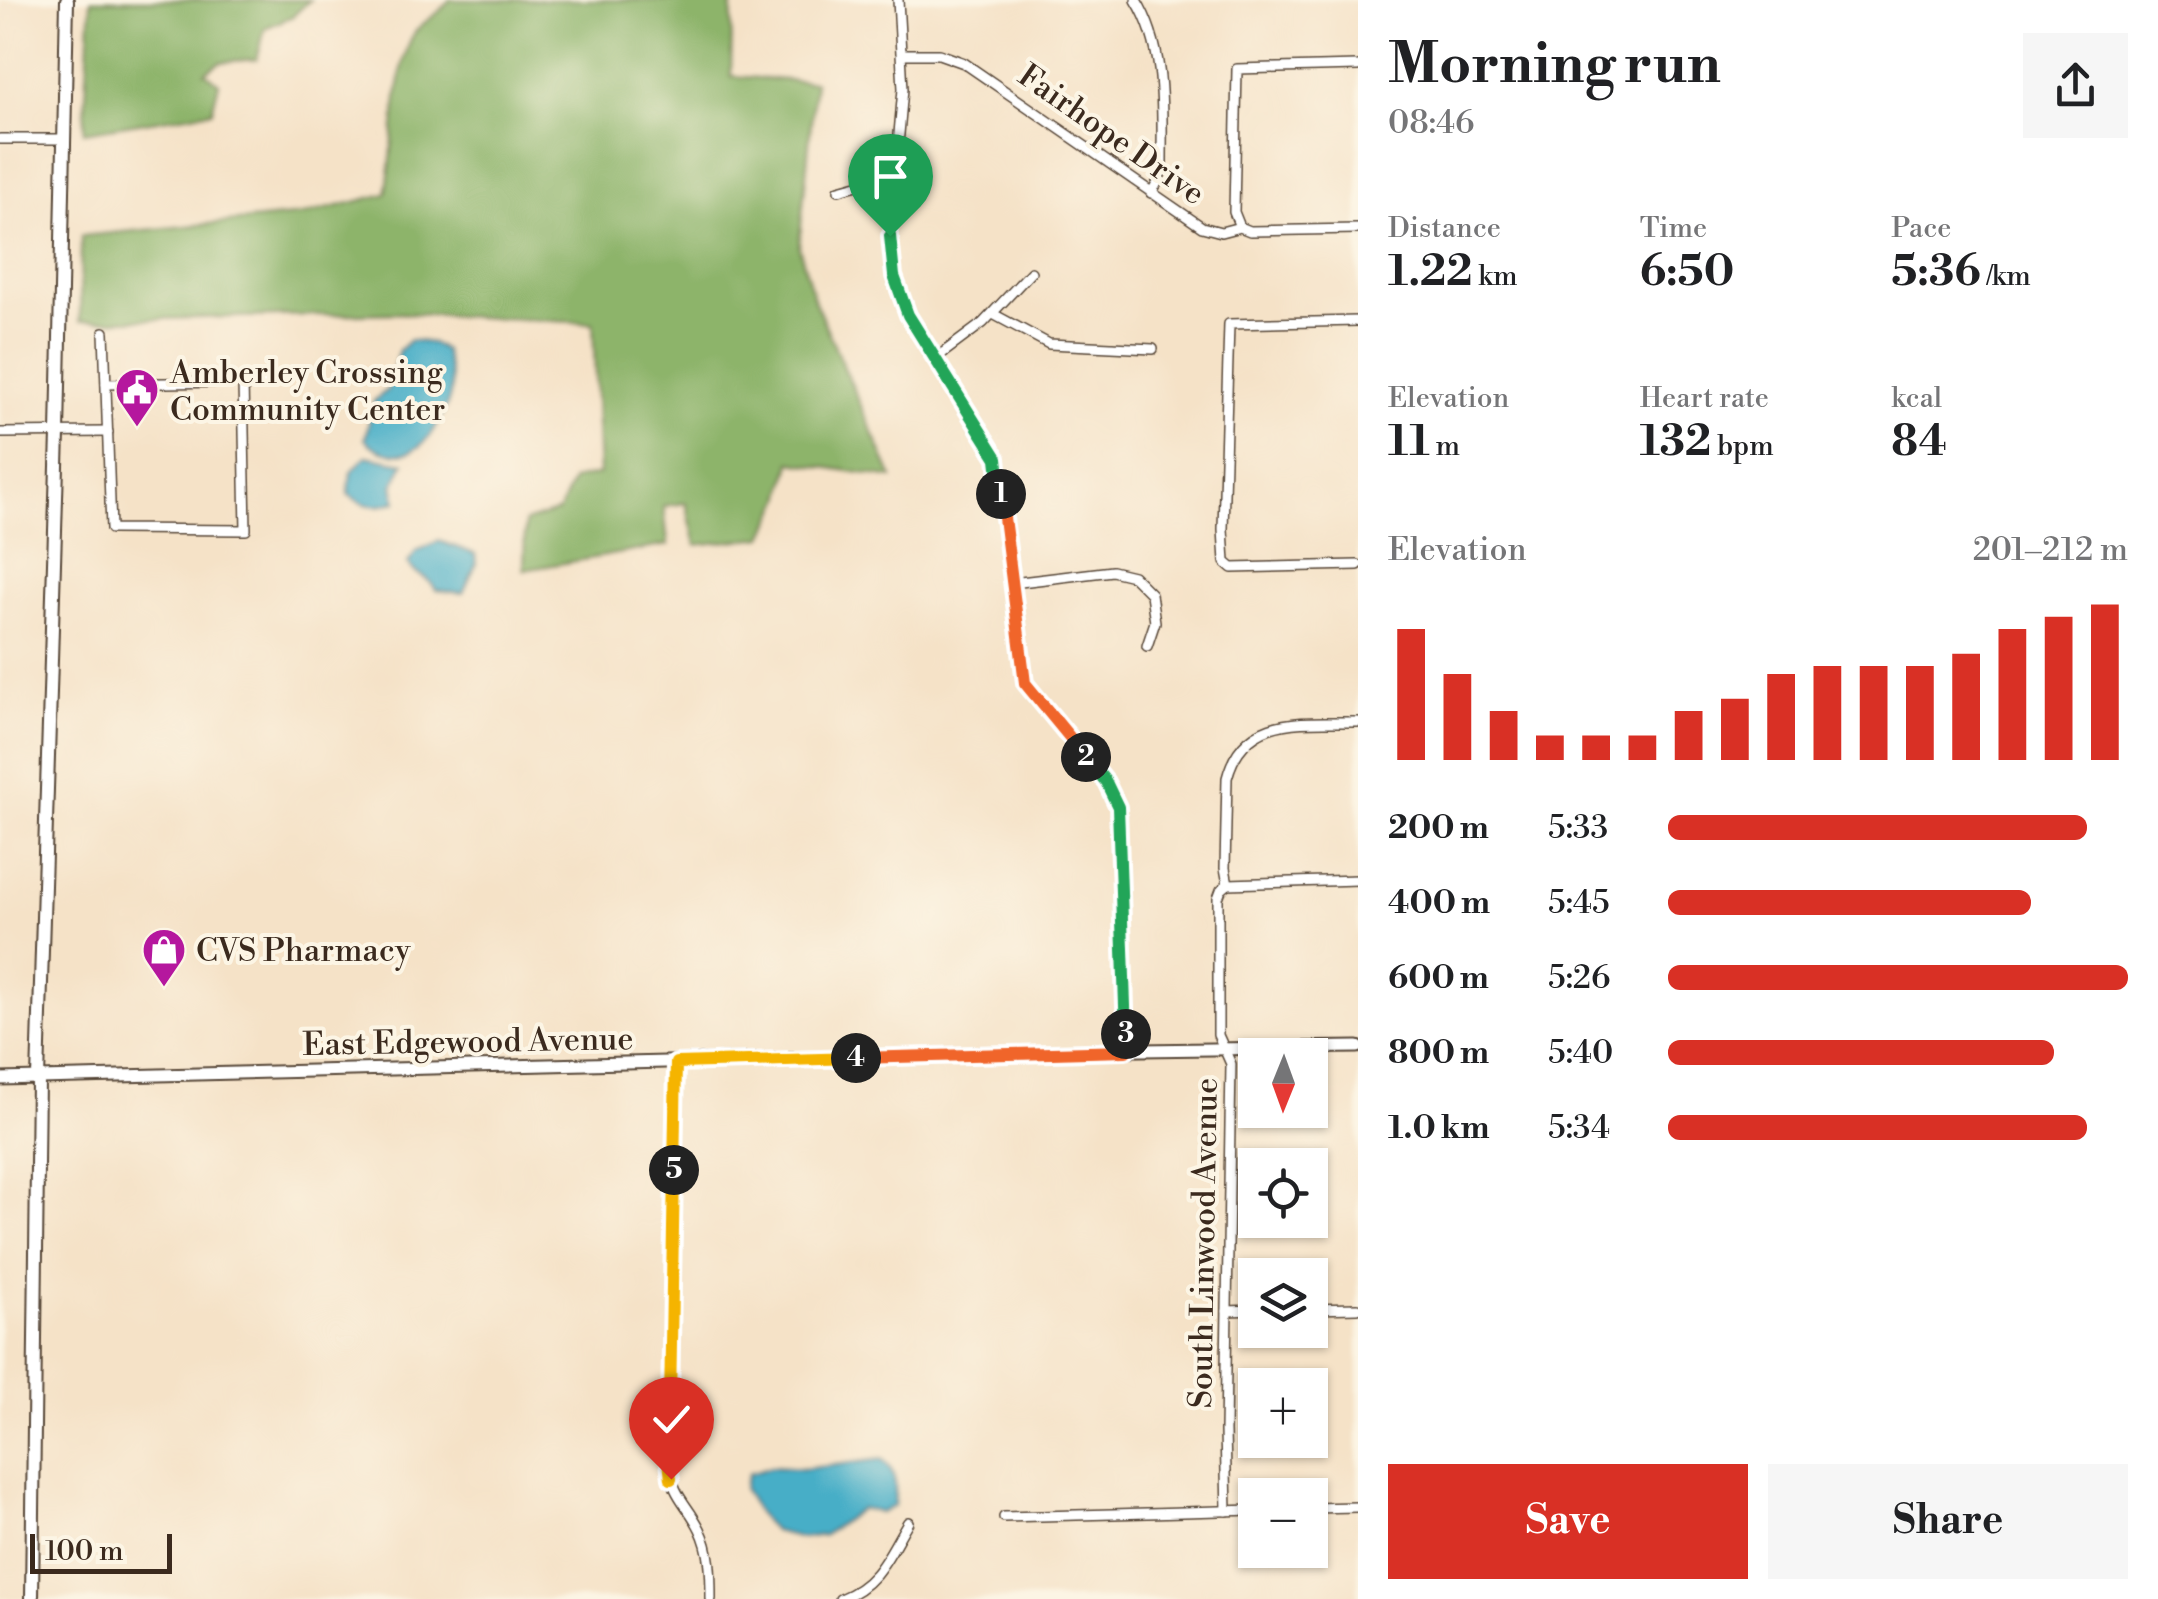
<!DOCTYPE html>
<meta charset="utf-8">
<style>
:root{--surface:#fff;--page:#f6f6f6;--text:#202124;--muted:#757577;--accent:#d93025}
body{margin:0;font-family:"Libre Bodoni",serif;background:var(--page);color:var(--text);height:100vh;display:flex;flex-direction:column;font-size:38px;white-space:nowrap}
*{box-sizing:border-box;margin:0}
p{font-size:32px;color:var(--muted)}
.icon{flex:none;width:55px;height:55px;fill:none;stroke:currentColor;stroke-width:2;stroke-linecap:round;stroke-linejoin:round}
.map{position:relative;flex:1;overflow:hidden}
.details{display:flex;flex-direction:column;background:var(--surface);width:800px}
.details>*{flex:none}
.needle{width:65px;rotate:181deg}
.tools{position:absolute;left:1238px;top:1038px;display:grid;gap:20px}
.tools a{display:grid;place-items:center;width:90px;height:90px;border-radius:0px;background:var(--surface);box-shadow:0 2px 8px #0004;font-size:50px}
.scale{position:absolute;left:30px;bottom:25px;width:142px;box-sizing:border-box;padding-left:10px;border:5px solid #3b2a1e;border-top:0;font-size:28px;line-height:35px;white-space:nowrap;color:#3b2a1e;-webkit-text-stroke:8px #fcf5e5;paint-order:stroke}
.pin{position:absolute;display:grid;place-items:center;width:85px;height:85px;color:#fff;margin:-102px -42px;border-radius:50% 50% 50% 0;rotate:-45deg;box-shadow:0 0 10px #0007}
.pin .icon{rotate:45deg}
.km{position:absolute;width:50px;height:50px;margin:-25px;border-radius:50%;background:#222;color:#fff;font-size:28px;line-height:50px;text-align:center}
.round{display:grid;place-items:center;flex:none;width:105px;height:105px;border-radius:0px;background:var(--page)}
.overview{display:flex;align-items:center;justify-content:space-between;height:170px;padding:0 30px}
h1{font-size:55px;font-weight:700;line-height:75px}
.stats{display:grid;grid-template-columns:repeat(3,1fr);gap:15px;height:170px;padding:10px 30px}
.stats div{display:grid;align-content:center}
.stats b{font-size:42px;font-weight:700}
.stats small{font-size:28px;font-weight:400}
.stats p{font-size:28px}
.chart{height:280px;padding:20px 30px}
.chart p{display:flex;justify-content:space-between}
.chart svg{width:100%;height:180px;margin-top:10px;stroke:var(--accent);stroke-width:6}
.button{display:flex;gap:20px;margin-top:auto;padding:20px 30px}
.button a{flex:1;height:115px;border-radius:0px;background:var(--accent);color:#fff;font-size:40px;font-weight:700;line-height:115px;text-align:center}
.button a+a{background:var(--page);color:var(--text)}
ul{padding:0 30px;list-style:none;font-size:32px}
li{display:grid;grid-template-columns:160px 120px 1fr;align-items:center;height:75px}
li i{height:25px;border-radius:12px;background:var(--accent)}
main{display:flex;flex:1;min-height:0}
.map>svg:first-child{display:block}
.forest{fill:#8db46a;stroke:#646f44;stroke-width:2.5}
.water{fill:#47aec7;stroke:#416c72;stroke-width:2.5}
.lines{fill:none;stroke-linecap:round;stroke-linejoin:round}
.street-casing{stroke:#574637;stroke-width:12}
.secondary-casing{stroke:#574637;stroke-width:15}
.primary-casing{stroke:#574637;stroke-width:16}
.street{stroke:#fff;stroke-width:9}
.secondary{stroke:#fff;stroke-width:11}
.primary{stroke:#fff;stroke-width:12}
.split-1-casing{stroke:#fff;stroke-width:20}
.split-2-casing{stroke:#fff;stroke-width:20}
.split-3-casing{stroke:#fff;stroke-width:20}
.split-4-casing{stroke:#fff;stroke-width:20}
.split-5-casing{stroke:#fff;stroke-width:20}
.split-6-casing{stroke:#fff;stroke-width:20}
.split-1{stroke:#22a559;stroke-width:12}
.split-2{stroke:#f0652b;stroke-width:12}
.split-3{stroke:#22a559;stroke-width:12}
.split-4{stroke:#f0652b;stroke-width:12}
.split-5{stroke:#f5b400;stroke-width:12}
.split-6{stroke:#f5b400;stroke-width:12}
.labels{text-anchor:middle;stroke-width:8;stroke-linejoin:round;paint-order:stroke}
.street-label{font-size:32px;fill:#3b2a1e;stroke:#fcf5e5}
.poi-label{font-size:32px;fill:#3b2a1e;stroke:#fcf5e5;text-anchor:start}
</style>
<main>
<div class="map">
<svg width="1358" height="1599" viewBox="0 0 1358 1599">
<rect width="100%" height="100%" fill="#fcf5e5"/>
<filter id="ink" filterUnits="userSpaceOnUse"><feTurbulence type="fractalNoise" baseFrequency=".01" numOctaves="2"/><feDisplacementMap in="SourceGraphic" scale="20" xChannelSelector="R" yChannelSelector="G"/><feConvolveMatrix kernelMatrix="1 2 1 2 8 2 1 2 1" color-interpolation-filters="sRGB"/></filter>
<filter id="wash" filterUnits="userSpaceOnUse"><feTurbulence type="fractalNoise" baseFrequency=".0048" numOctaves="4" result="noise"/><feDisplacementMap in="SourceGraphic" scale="40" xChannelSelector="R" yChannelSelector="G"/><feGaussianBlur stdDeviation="2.25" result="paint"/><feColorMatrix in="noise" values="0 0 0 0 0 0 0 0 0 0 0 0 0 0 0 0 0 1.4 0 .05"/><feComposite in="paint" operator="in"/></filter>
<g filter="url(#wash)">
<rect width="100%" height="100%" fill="#f5e2c7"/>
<g class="forest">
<polygon points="91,0 310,0 293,16 265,28 257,59 220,62 205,72 219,83 212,111 84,132"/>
<path d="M449,0H732L731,76L815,82L799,247L815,302L893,478L791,462L782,499L764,537L696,545L686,503L664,506L668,545L524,570L525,522L559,511L573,480L599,474L593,323L395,313L80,321L81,236L303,215L386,194C396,143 392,86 411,39C418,22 440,16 449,0Z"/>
</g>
<g class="water">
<path d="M410,340L432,343L444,350C447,363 452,375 451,389C450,405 430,441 415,449C399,459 376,452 365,439L374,401L388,389L399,350Z"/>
<path d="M366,456L404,463L393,486L397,501C378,509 363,507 348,494L351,472Z"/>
<path d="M439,541L475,554L476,565L463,593L436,590C426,573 416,578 408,563L416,551Z"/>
<path d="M882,1459C898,1474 896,1485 894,1506L880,1513L861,1508L824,1535L802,1538L773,1531L758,1514L744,1489L748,1474L771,1467L803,1469Z"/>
</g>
</g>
<g filter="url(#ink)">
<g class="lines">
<defs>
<g id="street">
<polyline points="898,0 903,89 890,235 893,276 908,315 997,458 1025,683 1107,782 1118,807 1126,1051"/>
<path d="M1136,0C1166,48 1162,110 1162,165L1159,180L1151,193"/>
<polyline points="902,54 939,54 964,63 1202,227 1221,232 1240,227 1250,231 1358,229"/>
<polyline points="0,139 64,139"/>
<polyline points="839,190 861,184 894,182"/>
<polyline points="1240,227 1234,212 1237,69 1358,66"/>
<polyline points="993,314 1049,344 1153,349"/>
<polyline points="1358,321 1229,324 1223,529 1225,562 1232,568 1358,565"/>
<polyline points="104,332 111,529 246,530 243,382"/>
<polyline points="936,358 983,323 1031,272"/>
<polyline points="106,384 276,381"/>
<polyline points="0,433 108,432"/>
<polyline points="1012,583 1112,571 1133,576 1151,594 1155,622 1147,646"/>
<polyline points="1228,884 1358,880"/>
<path d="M676,1063L669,1465C673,1497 687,1503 700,1529C711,1551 711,1575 711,1599"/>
<polyline points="1310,1309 1358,1308"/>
<polyline points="1227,1311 1255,1310"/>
<polyline points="1310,1508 1358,1507"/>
<path d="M1227,1511L1225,1431L1231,1064L1218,1035V898L1221,890L1228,884L1225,868L1227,778C1244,712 1305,723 1358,722"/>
<polyline points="1004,1517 1255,1510"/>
<path d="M840,1599C879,1584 888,1555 908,1522"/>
</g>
<polyline id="secondary" points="0,1079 1141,1050 1358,1047"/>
<polyline id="primary" points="32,1599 38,1079 58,434 67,0"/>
</defs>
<use href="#street" class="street-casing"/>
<use href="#secondary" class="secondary-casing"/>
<use href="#primary" class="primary-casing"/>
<use href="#street" class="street"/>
<use href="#secondary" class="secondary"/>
<use href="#primary" class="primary"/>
</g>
</g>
<g class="lines" filter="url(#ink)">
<defs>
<polyline id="split-1" points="890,236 894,276 908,315 997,458 1001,494"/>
<polyline id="split-2" points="1001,494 1025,683 1086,757"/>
<polyline id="split-3" points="1086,757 1106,782 1118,807 1126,1034"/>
<polyline id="split-4" points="856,1058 1126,1051 1126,1034"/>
<polyline id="split-5" points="674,1170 676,1063 856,1058"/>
<polyline id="split-6" points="671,1479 669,1461 674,1170"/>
</defs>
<use href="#split-1" class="split-1-casing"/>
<use href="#split-2" class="split-2-casing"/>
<use href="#split-3" class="split-3-casing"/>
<use href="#split-4" class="split-4-casing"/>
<use href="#split-5" class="split-5-casing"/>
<use href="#split-6" class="split-6-casing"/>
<use href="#split-1" class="split-1"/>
<use href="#split-2" class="split-2"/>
<use href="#split-3" class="split-3"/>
<use href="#split-4" class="split-4"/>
<use href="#split-5" class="split-5"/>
<use href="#split-6" class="split-6"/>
</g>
<defs>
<symbol id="civic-pin" viewBox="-11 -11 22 30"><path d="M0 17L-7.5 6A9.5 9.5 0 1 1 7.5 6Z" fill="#b5179e" stroke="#fcf5e5"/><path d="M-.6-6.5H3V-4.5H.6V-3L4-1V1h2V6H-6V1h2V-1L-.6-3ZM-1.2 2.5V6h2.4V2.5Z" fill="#fff"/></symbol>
<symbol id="shop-pin" viewBox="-11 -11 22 30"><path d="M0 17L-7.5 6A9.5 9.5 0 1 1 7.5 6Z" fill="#b5179e" stroke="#fcf5e5"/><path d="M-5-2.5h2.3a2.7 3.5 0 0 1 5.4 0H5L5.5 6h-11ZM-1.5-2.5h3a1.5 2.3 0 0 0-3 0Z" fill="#fff"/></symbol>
</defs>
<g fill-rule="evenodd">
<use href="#civic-pin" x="112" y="365" width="50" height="68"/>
<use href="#shop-pin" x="139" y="925" width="50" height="68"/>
</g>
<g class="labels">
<g class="street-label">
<text transform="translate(1112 134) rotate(35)" y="11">Fairhope Drive</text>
<text transform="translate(468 1041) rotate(-1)" y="11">East Edgewood Avenue</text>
<text transform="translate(1203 1243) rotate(-89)" y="11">South Linwood Avenue</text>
</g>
<g class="poi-label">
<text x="170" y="383">Amberley Crossing<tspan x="170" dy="37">Community Center</tspan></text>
<text x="196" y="961">CVS Pharmacy</text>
</g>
</g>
</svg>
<div class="tools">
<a><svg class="needle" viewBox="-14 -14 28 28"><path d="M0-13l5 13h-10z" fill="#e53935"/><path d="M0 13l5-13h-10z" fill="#757577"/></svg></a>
<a><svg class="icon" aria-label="locate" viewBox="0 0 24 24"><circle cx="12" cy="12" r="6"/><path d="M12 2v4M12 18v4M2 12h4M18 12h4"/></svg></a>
<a><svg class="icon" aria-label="layers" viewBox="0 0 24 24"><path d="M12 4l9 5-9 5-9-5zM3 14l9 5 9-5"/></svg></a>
<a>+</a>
<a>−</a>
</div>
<div class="scale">100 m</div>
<div class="pin" style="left:890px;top:236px;background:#1e9e55"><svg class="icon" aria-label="arrive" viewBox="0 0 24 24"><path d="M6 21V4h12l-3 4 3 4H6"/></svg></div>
<div class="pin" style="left:671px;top:1479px;background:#d93025"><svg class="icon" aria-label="check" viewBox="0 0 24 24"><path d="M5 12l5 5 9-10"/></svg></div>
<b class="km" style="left:1001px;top:494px">1</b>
<b class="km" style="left:1086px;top:757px">2</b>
<b class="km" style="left:1126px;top:1034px">3</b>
<b class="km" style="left:856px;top:1058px">4</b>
<b class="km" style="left:674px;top:1170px">5</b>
</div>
<section class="details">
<div class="overview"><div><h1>Morning run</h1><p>08:46</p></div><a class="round"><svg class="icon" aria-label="share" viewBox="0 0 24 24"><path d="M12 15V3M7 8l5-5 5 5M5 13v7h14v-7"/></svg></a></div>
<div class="stats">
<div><p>Distance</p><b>1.22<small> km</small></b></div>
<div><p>Time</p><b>6:50</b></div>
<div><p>Pace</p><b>5:36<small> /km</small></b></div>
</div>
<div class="stats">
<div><p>Elevation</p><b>11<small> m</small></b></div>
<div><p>Heart rate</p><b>132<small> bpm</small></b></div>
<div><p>kcal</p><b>84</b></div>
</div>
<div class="chart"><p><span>Elevation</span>201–212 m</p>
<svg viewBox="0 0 160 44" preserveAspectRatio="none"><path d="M5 44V12M15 44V23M25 44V32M35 44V38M45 44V38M55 44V38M65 44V32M75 44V29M85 44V23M95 44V21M105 44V21M115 44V21M125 44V18M135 44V12M145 44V9M155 44V6"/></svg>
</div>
<ul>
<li><b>200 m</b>5:33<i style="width:91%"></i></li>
<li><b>400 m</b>5:45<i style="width:79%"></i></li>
<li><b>600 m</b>5:26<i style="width:100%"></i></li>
<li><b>800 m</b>5:40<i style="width:84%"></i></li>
<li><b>1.0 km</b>5:34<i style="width:91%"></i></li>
</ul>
<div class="button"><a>Save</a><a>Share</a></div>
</section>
</main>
